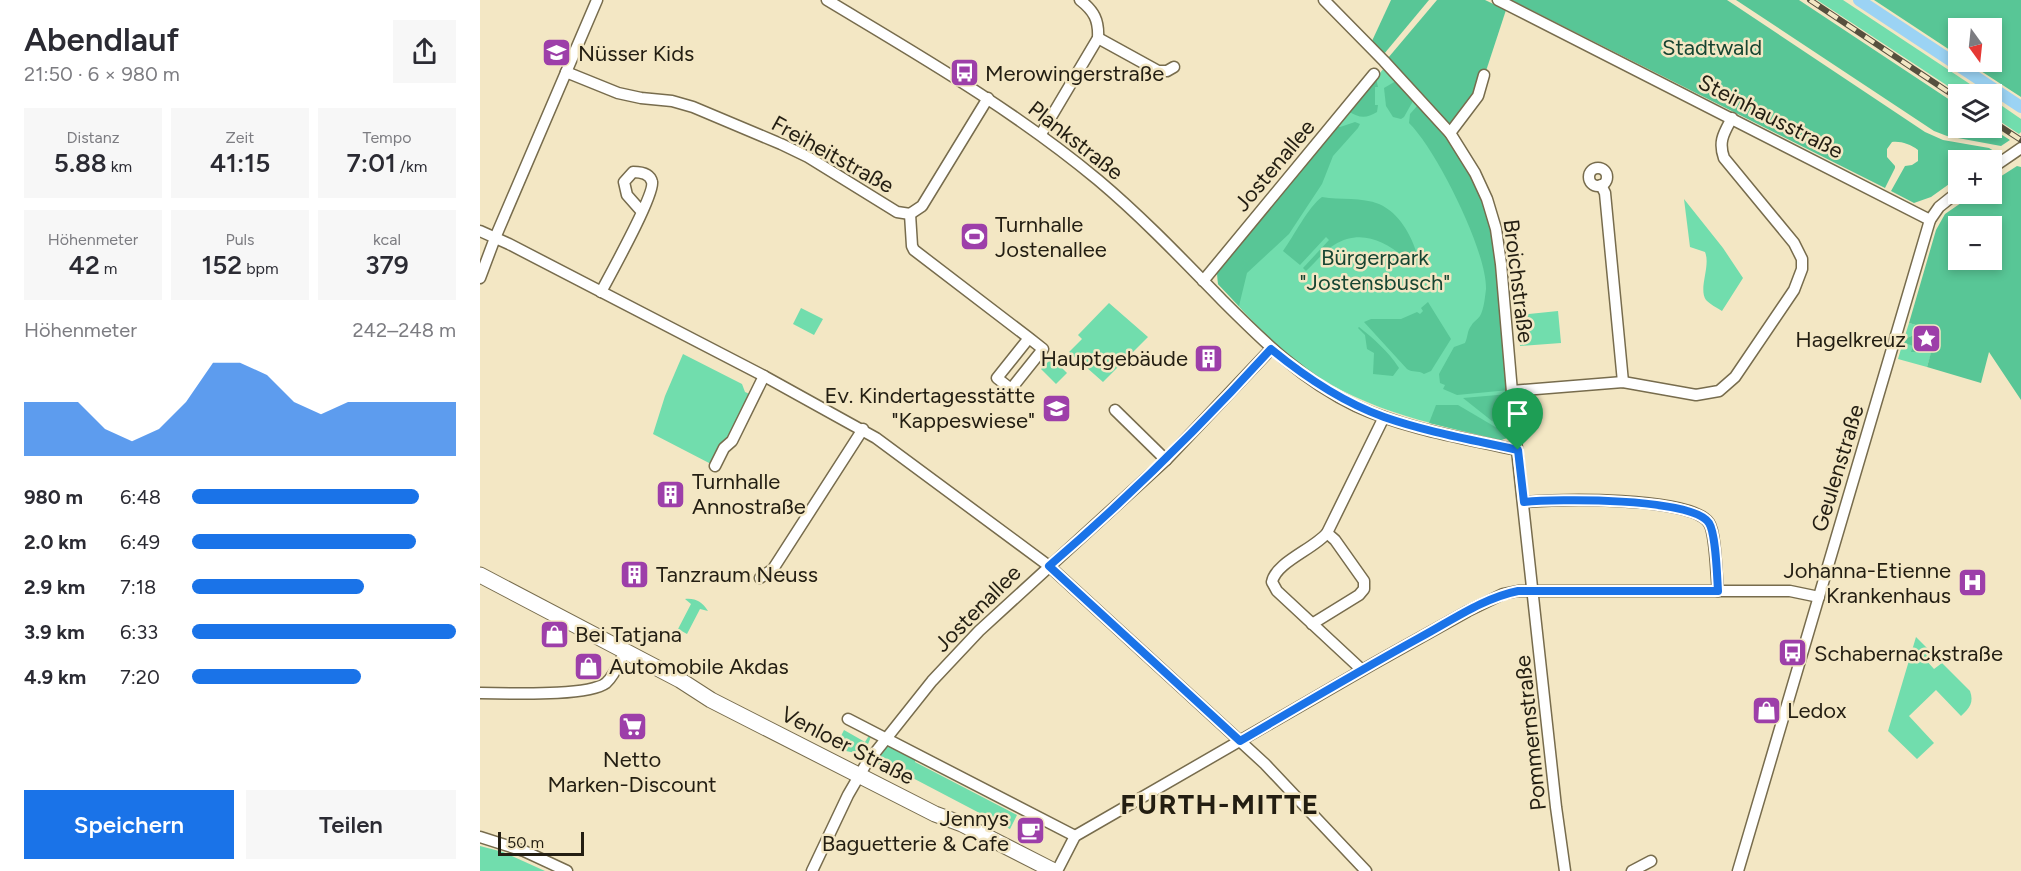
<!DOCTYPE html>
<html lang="de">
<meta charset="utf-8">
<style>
:root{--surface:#fff;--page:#f7f7f7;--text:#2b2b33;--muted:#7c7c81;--accent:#1a73e8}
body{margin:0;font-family:Figtree,sans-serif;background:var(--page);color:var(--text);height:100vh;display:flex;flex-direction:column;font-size:22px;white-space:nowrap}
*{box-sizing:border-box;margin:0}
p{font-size:20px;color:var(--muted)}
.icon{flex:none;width:33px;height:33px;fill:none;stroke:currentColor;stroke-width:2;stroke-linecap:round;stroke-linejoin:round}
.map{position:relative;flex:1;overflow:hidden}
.details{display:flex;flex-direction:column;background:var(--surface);width:480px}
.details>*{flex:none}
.needle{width:39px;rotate:165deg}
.controls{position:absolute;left:1468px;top:18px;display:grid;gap:12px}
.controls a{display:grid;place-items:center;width:54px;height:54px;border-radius:0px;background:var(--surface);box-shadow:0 3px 9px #0003;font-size:30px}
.scale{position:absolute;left:18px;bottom:15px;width:86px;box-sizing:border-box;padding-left:6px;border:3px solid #231e12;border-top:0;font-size:16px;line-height:21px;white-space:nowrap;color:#231e12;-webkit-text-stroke:4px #f3e7c4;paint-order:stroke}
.pin{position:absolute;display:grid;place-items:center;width:51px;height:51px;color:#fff;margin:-62px -26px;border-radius:50% 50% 50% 0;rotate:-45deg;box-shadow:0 0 6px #0007}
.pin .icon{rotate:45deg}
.round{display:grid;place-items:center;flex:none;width:63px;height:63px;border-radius:0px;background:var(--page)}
.headline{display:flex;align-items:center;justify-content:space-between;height:102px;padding:0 24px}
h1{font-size:33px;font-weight:600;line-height:45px}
.metrics{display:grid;grid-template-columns:repeat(3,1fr);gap:9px;height:102px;padding:6px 24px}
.metrics div{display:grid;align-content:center;border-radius:0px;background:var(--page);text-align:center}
.metrics b{font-size:26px;font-weight:600}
.metrics small{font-size:16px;font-weight:400}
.metrics p{font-size:16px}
.chart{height:168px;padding:12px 24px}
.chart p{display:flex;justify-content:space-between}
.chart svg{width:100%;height:108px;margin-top:6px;fill:var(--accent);opacity:.7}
.button{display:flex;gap:12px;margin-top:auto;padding:12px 24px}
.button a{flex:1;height:69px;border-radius:0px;background:var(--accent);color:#fff;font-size:24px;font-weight:600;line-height:69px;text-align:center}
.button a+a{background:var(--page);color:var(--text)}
ul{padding:0 24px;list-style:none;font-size:20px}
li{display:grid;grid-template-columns:96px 72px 1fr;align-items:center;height:45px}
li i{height:15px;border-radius:8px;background:var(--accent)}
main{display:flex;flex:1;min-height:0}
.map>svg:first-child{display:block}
.green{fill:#71ddad}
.forest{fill:#58c696;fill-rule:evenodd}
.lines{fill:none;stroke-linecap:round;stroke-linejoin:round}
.canal{stroke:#9bd3f4;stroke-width:12}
.minor-casing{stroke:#776c4d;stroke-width:13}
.secondary-casing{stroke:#776c4d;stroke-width:17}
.minor{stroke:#fff;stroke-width:10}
.secondary{stroke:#fff;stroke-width:15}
.rail-casing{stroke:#57503e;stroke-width:6}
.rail{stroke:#f3e7c4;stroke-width:4;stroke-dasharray:11;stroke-linecap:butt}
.route-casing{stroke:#fff;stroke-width:12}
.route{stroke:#1a73e8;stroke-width:8}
.labels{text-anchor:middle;stroke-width:5;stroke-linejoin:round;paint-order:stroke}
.park-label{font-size:22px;fill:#174532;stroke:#f3e7c4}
.poi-label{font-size:22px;fill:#231e12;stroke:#f3e7c4;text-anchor:start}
.street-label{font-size:22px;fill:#231e12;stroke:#f3e7c4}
.district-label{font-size:28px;font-weight:bold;letter-spacing:1.5px;fill:#231e12;stroke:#f3e7c4}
</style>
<main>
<section class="details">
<div class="headline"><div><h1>Abendlauf</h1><p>21:50 · 6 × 980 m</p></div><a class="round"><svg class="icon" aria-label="share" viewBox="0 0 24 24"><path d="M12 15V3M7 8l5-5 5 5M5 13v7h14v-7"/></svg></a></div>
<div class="metrics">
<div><p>Distanz</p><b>5.88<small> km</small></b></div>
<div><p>Zeit</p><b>41:15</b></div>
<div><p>Tempo</p><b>7:01<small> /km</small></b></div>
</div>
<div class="metrics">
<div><p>Höhenmeter</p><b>42<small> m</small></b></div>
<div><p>Puls</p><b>152<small> bpm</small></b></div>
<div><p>kcal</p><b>379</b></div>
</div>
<div class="chart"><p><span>Höhenmeter</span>242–248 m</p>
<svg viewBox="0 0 160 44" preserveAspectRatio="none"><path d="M0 44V22L10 22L20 22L30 33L40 38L50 33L60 22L70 6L80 6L90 11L100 22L110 27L120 22L130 22L140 22L150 22L160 22V44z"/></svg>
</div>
<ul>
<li><b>980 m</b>6:48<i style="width:86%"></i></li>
<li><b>2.0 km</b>6:49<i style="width:85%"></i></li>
<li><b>2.9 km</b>7:18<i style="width:65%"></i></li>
<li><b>3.9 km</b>6:33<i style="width:100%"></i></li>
<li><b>4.9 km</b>7:20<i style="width:64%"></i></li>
</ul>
<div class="button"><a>Speichern</a><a>Teilen</a></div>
</section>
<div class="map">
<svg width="1541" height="871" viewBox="0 0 1541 871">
<rect width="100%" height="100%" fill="#f3e7c4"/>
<g class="green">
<polygon points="1337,0 1363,0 1505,94 1480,94"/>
<path d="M904,68L969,139L1017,264L1031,434L1027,438L1021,440C945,422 876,409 813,359C786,337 762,310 738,284L737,271Z"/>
<polygon points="1512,99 1541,119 1541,132 1539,134 1512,116"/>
<path d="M1204,199L1243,248L1263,278L1242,311C1237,308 1230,304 1226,300C1218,289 1231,266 1225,252L1210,247Z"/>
<polygon points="629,303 668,337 623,382 589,352 602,339 598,335"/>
<polygon points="321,308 343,319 334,335 313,324"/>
<polygon points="1078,311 1081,343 1040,346 1038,315"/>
<polygon points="1429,323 1458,331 1447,367 1418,359 1423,342 1433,345 1437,352 1444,348 1434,335 1424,339"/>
<polygon points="203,354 262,384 265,392 272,395 248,441 231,464 173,434 185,396"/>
<polygon points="572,358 587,373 576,384 561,369"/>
<path d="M205,599C216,598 222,602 228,611L220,609L207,634L198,629L211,604Z"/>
<path d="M1436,637L1452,653L1445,659L1454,669L1462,663L1490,691C1494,702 1490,708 1481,716L1456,690L1429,716L1454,743L1437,759L1408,731Z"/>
<path d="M364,730L385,742L390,734L392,735C388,742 388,749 380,754L366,751L356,746Z"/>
<path d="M411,745L436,758L435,762L537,815L530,829L427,775C414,761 408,770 395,764V759L405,746Z"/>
<polygon points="0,846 23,852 65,871 0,871"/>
</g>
<g class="forest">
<polygon points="911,0 949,0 904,54 892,41"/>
<polygon points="957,0 1005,0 1026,10 1006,71 996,92 970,124 908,58"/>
<path d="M1031,0H1247L1445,132L1463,140L1509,148L1514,151L1501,160H1479V177L1451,197L1434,203L1411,191L1425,166L1432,165L1438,161V150C1430,144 1421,141 1412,142L1407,149V157L1415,166V168L1405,188Z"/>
<polygon points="1256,0 1319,0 1479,106 1479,128 1511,128 1530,140 1521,146 1467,136 1454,131"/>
<polygon points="1394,0 1541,0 1541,97 1487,62 1512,62 1512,28 1479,28 1479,56"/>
<path d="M896,78L898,87H895V105H898L897,112C886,119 879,118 868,111Z"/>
<polygon points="916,81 933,101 924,117 921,119 913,117 906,106 904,88"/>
<path d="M938,105C958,127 977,148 991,174C1023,239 1022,320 1029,390L977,395L963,389L965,385L960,383L959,374L974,347L985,343C988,337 987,331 991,326C993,322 997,320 1000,316C1004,309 1005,297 1006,289C1007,251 956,149 929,123L930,114Z"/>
<polygon points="875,122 880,124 878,128 853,156 842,184 809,234 767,273 759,306 738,284 737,271 856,126 860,127"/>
<path d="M1537,166L1541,167V400L1509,352L1501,383L1447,367L1457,331L1429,323L1456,230L1465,214L1494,194H1512V182ZM1479,226H1512V260H1479Z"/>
<path d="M842,197C860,200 882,197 899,204C922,214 935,242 940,265L935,266C912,246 885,226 854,245C844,251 835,263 826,271L823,268L849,240L846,237L820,265L803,251C814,236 828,207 842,197Z"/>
<path d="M948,302L971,339L951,371L944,374C938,370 933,373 927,369L884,322L891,319H921L937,312L940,314L943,311L941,308Z"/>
<path d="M879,327C894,339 908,351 919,368L913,376L893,374L894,353L887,349L885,335L878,328Z"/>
<polygon points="1442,330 1447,336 1447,345 1437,352 1431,352 1433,346 1423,342 1424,339 1434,335 1437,331"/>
<polygon points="1029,394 1031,429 1012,421 983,398"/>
<polygon points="956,405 978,405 1029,435 1027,438 1021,440 949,423"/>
</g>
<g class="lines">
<polyline class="canal" points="1379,0 1541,107"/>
<defs>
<g id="minor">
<path d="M347,0C440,56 534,110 618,180C662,217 702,259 742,300C783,341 823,381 876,406C926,429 984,438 1037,450"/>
<polyline points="844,0 904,61 970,133 995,173 1007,199 1016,229 1021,264 1037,450 1076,807 1085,871"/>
<polyline points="1018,0 1450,220"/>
<polyline points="618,38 678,71 687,71 694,67"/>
<polyline points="86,72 138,93 161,98 192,101 213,107 301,144 328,157 417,212 430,214"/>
<polyline points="970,133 998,96 1004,75"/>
<path d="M561,134L618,38C619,20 614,11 600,0"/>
<polyline points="1512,168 1541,148"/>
<circle cx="1118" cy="177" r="9"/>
<polyline points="1121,185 1125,193 1143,382"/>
<polyline points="430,214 432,246 434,250 549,338 563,349 531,389 517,378 549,338"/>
<polyline points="430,214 442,206 508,98"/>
<polyline points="0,231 29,244 284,376 396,438 569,566 785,764 886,871"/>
<polyline points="0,278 15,238 117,0"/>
<polyline points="723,281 894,74"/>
<path d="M121,292C130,275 175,194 172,182C170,173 161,172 153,172L144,182L147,195L162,212"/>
<path d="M1032,391L1143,382L1216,395L1239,391L1255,377L1314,290L1322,269V259L1314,243L1244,158C1238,141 1244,133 1252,118"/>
<polyline points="635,410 686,460"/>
<polyline points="235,466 244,448 252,441 284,376"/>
<path d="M1044,502C1075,499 1212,496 1229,523C1236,534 1236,576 1238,591"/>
<polyline points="280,578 293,569 383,429"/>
<polyline points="832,624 879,595 884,589 884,581 855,540 847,533"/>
<path d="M882,670L797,591L792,582C796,562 834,549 847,533L904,417"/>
<path d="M0,693C26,693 107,697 126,683C135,675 140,661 145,651"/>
<polyline points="368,719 595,836"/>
<polyline points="0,837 44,851 87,871"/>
<polyline points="332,871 368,795 386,764 452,681 499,631 686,460 791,349"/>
<polyline points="577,871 595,836 893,664 988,611 1023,594 1038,591 1310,591 1339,597"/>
<polyline points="1152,871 1171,861"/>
<polyline points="1258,871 1450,220 1459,207 1479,191"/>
</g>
<polyline id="secondary" points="0,575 200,680 231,700 455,814 482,824 574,871"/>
</defs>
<use href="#minor" class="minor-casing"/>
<use href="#secondary" class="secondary-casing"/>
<use href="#minor" class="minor"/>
<use href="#secondary" class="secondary"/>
<defs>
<g id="rail">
<polyline points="1330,0 1479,99"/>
<polyline points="1512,121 1541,140"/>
</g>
</defs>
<use href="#rail" class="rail-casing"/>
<use href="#rail" class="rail"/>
</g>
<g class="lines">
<defs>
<path id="route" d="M791,349C825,377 862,402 904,417C947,432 993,440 1038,450L1044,502C1075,499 1212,497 1229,523C1236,534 1237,576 1238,591H1038C1003,598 971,621 939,638C879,671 820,706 760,741L569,566C648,498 721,426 791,349Z"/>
</defs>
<use href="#route" class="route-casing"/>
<use href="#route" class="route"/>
</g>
<defs>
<symbol id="school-square" viewBox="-11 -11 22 22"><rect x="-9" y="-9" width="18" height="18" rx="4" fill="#9d3fa9" stroke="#f3e7c4"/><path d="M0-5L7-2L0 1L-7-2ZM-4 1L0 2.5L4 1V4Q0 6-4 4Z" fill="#fff"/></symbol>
<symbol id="bus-square" viewBox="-11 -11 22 22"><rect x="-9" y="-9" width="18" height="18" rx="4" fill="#9d3fa9" stroke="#f3e7c4"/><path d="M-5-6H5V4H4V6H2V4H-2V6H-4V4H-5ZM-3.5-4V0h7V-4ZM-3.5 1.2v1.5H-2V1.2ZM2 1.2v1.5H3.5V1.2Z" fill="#fff"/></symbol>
<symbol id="stadium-square" viewBox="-11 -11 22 22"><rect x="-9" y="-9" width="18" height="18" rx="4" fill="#9d3fa9" stroke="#f3e7c4"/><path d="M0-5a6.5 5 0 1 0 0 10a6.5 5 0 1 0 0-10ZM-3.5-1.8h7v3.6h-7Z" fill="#fff"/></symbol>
<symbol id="sight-square" viewBox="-11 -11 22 22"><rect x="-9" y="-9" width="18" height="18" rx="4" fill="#9d3fa9" stroke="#f3e7c4"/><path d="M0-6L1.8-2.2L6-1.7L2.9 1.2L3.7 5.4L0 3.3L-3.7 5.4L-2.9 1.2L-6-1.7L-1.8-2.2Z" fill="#fff"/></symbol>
<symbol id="building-square" viewBox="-11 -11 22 22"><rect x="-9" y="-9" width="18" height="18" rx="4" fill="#9d3fa9" stroke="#f3e7c4"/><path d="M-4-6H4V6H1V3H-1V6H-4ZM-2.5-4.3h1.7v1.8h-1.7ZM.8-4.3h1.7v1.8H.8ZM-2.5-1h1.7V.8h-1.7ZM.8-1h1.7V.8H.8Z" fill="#fff"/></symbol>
<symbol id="hospital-square" viewBox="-11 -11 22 22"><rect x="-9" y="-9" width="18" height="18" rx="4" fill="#9d3fa9" stroke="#f3e7c4"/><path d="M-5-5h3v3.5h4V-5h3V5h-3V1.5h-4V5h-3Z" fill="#fff"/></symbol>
<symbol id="shop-square" viewBox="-11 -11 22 22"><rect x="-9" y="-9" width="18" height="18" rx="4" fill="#9d3fa9" stroke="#f3e7c4"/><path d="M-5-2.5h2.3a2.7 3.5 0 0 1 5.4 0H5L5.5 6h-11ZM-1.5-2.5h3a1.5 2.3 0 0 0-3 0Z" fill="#fff"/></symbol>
<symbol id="supermarket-square" viewBox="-11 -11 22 22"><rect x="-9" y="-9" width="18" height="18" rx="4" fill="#9d3fa9" stroke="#f3e7c4"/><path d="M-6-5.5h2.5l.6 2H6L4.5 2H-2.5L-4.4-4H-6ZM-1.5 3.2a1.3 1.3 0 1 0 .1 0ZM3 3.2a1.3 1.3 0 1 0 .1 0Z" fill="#fff"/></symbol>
<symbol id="cafe-square" viewBox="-11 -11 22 22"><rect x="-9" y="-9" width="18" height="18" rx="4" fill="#9d3fa9" stroke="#f3e7c4"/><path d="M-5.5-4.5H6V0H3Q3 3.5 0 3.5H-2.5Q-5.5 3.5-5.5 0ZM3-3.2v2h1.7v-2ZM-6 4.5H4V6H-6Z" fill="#fff"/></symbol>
</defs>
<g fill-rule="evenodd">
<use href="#school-square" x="60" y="36" width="33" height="33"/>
<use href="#bus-square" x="468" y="56" width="33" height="33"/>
<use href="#stadium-square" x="478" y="220" width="33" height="33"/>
<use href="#sight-square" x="1430" y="322" width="33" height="33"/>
<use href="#building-square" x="712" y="342" width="33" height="33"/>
<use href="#school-square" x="560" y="392" width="33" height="33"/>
<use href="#building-square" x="174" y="478" width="33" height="33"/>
<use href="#building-square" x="138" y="558" width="33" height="33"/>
<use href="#hospital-square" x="1476" y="566" width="33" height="33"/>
<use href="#shop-square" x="58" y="618" width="33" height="33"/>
<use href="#bus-square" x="1296" y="636" width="33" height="33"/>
<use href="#shop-square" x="92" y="650" width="33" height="33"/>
<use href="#shop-square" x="1270" y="694" width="33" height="33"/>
<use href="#supermarket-square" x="136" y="710" width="33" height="33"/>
<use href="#cafe-square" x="534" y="814" width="33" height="33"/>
</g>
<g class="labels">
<g class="park-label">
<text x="1232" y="55">Stadtwald</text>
<text x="895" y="265">Bürgerpark<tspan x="895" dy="25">"Jostensbusch"</tspan></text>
</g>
<g class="poi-label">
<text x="98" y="61">Nüsser Kids</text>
<text x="505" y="81">Merowingerstraße</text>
<text x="515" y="232">Turnhalle<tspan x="515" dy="25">Jostenallee</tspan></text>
<text x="1426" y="347" text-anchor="end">Hagelkreuz</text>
<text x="708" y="366" text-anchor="end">Hauptgebäude</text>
<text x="555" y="403" text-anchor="end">Ev. Kindertagesstätte<tspan x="555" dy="25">"Kappeswiese"</tspan></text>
<text x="212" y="489">Turnhalle<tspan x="212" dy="25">Annostraße</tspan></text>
<text x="1471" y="578" text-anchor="end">Johanna-Etienne<tspan x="1471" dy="25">Krankenhaus</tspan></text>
<text x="176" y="582">Tanzraum Neuss</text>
<text x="95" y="642">Bei Tatjana</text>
<text x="1334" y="661">Schabernackstraße</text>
<text x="129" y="674">Automobile Akdas</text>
<text x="1307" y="718">Ledox</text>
<text x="152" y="767" text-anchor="middle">Netto<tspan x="152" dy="25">Marken-Discount</tspan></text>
<text x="529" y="826" text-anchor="end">Jennys<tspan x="529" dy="25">Baguetterie &amp; Cafe</tspan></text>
</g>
<g class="street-label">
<text transform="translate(1291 116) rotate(27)" y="8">Steinhausstraße</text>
<text transform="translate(596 140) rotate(38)" y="8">Plankstraße</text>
<text transform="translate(353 154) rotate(29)" y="8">Freiheitstraße</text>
<text transform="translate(794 165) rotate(-50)" y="8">Jostenallee</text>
<text transform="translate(1039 281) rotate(83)" y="8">Broichstraße</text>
<text transform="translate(1357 468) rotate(-73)" y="8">Geulenstraße</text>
<text transform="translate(497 608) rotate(-45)" y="8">Jostenallee</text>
<text transform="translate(1050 733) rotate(-96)" y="8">Pommernstraße</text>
<text transform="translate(368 745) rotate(27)" y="8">Venloer Straße</text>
</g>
<g class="district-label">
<text x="740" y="814">FURTH-MITTE</text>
</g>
</g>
</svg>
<div class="controls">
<a><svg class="needle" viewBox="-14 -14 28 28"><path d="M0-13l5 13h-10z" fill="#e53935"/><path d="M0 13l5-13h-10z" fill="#7c7c81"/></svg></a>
<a><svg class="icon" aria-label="layers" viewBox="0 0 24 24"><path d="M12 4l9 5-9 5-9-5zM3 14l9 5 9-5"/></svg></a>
<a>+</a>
<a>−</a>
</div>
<div class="scale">50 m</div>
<div class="pin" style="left:1038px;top:450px;background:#1e9e55"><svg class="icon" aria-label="arrive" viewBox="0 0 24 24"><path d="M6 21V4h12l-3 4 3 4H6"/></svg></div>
</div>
</main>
